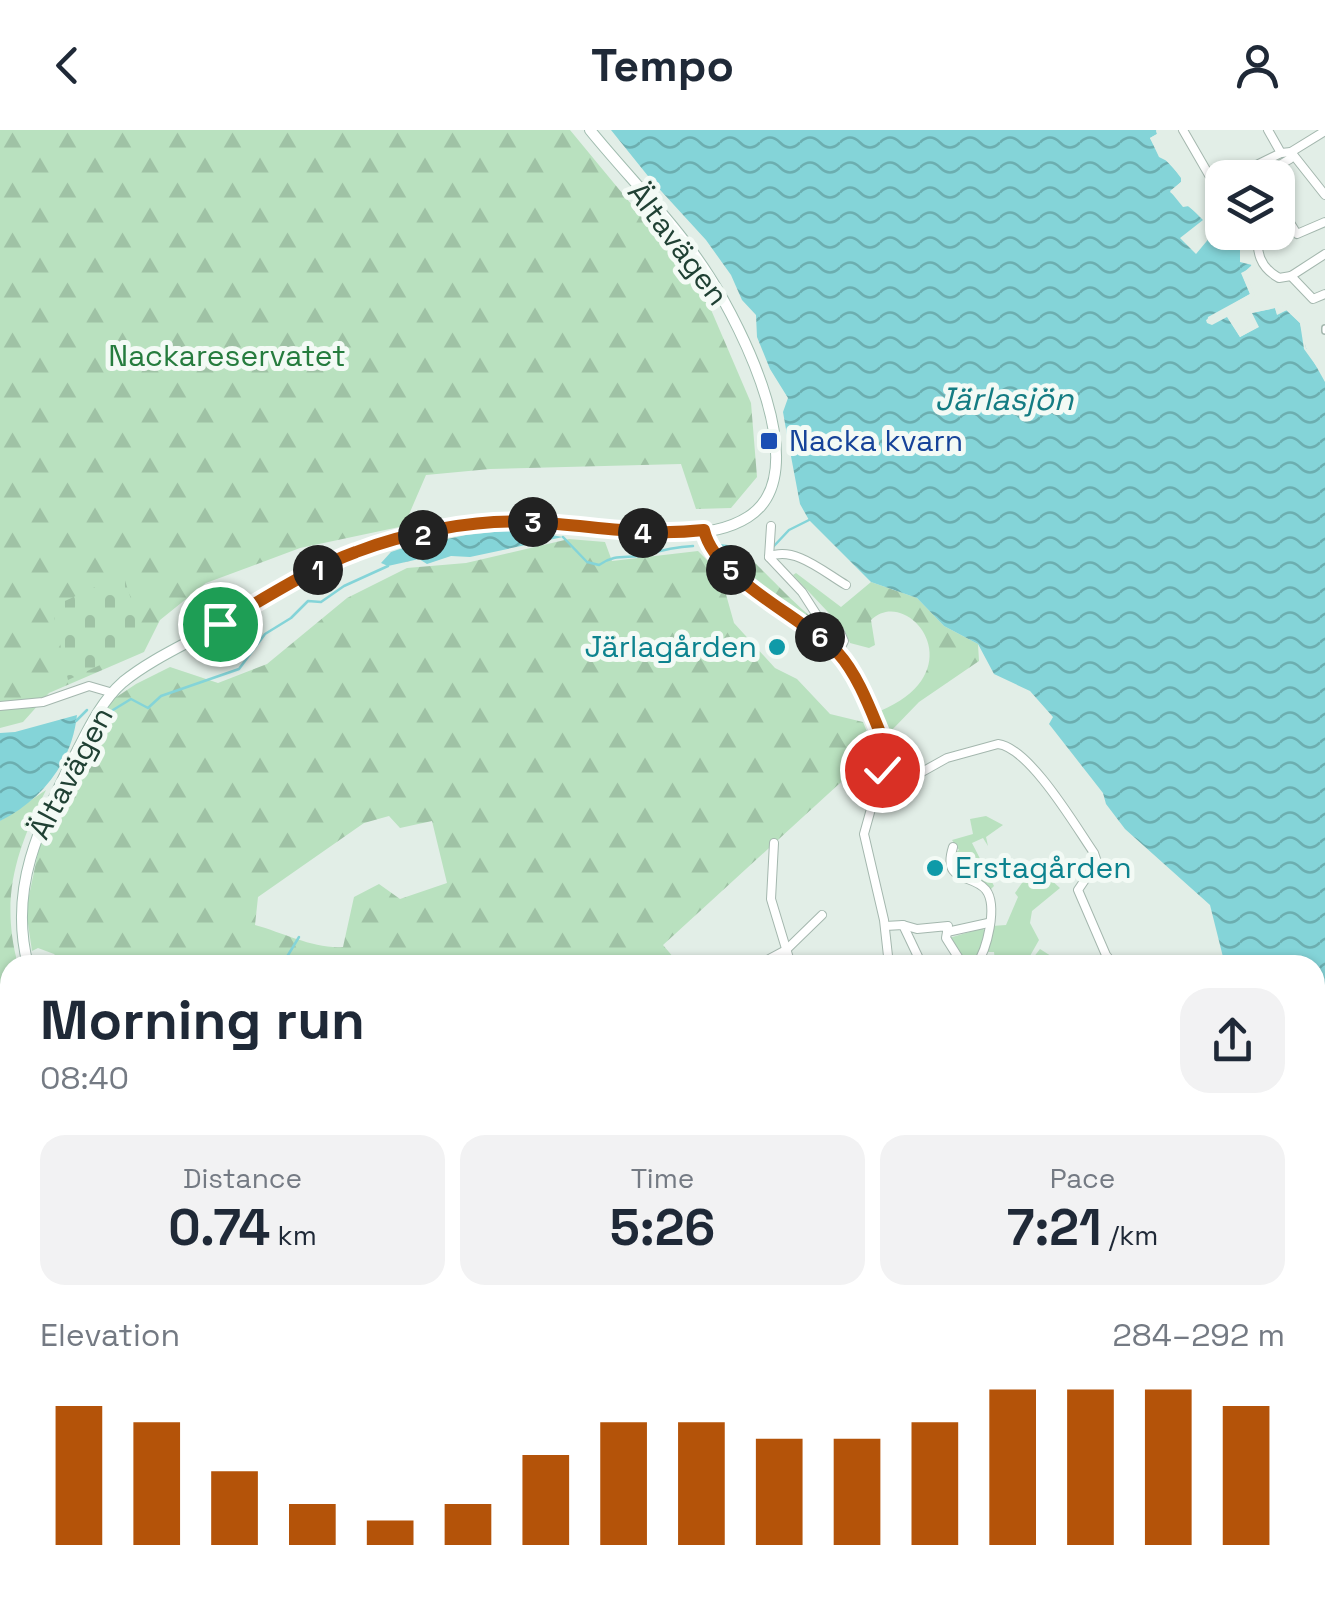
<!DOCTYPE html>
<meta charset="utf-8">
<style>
:root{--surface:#fff;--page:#f2f2f3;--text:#1f2937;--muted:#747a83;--accent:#b45309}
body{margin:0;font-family:"Space Grotesk",sans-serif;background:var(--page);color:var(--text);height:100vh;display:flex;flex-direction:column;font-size:38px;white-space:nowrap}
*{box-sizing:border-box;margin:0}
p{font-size:32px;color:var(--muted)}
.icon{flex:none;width:55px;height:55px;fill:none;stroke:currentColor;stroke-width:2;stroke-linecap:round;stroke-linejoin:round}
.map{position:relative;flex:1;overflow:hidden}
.drawer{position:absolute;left:0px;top:825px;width:1325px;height:642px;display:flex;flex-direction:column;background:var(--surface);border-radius:30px 30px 0 0;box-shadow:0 2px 8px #0004}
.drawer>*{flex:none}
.buttons{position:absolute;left:1205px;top:30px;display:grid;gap:20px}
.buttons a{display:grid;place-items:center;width:90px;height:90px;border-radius:20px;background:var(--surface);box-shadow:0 2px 8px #0004;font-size:50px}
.pin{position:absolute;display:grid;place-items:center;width:85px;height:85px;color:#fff;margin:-42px;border:5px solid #fff;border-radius:50%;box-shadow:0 2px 10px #0007}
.km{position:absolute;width:50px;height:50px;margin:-25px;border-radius:50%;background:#222;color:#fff;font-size:28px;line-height:50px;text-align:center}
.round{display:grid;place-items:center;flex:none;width:105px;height:105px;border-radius:30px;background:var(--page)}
.overview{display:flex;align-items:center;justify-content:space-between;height:170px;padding:0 40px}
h1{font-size:55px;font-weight:600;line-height:75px}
.metrics{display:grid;grid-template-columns:repeat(3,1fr);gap:15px;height:170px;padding:10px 40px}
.metrics div{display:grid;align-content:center;border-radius:25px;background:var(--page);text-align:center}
.metrics b{font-size:50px;font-weight:600}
.metrics small{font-size:28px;font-weight:400}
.metrics p{font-size:28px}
.chart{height:280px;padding:20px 40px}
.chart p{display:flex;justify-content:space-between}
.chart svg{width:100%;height:180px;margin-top:10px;stroke:var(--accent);stroke-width:6}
header{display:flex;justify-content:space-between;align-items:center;height:130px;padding:0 40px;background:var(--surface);font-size:45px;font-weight:600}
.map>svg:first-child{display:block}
.green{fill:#b9e1bf}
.forest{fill:url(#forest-firs);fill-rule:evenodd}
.wetland{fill:url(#wetland-marsh)}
.cemetery{fill:url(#cemetery-stones)}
.water{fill:url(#water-waves)}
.pier{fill:#e2eee7}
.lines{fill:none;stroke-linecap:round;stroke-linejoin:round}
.stream{stroke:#84d4d8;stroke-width:2.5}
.pedestrian-casing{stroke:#a4b7ae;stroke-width:8}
.minor-casing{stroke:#a4b7ae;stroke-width:10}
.secondary-casing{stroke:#9fbbae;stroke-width:12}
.pedestrian{stroke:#fff;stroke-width:5}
.minor{stroke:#fff;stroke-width:8}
.secondary{stroke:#fff;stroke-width:10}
.route-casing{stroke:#fff;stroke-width:20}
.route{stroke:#b45309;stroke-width:12}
.transit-dot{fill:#1a4fb4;stroke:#f3faf5;stroke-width:4}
.culture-dot{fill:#0f9aa8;stroke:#f3faf5;stroke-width:4}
.labels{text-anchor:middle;stroke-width:10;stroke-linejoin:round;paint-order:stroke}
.street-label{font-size:30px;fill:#204134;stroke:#f3faf5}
.park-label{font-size:30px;fill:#267c3e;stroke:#f3faf5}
.transit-label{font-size:30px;fill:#164399;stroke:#f3faf5;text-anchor:start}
.culture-label{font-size:30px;fill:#0d838f;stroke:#f3faf5;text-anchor:end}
.water-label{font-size:32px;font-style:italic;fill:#147c83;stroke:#f3faf5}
</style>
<header><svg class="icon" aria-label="back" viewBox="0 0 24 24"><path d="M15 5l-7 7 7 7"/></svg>Tempo<svg class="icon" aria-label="person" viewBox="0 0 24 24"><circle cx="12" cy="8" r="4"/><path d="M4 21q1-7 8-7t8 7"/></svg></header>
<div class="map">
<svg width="1325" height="1467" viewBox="0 0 1325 1467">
<defs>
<pattern id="forest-firs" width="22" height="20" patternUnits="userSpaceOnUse" patternTransform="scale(2.5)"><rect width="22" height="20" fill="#b9e1bf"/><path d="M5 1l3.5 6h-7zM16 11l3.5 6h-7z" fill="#9fc2a5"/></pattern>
<pattern id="wetland-marsh" width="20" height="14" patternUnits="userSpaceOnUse" patternTransform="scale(2.5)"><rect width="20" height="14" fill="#b9e1bf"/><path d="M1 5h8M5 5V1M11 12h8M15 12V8" fill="none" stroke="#9fc2a5"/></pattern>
<pattern id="cemetery-stones" width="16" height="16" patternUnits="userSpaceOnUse" patternTransform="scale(2.5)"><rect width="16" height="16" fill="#b9e1bf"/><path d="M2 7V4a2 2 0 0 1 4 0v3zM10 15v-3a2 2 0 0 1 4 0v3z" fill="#9fc2a5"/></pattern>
<pattern id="water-waves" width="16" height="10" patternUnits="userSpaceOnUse" patternTransform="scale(2.5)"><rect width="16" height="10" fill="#84d4d8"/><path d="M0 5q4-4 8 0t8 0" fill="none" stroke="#6caeb0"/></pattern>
</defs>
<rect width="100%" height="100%" fill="#e2eee7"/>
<g class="green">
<polygon points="986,686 1003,695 986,707 988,716 983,708 972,713 994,756 990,760 969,750 955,738 953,724 959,720 952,710 973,704 970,689"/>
<polygon points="1041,741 1060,758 1032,781 1030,793 1039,810 1030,826 1033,828 1040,819 1065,835 1001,835 995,831 994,822 988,822 992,796 1006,795 1018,767 1015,763 1029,743"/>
<polygon points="983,798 985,803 977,831 967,835 949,808"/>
</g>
<g class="forest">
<polygon points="0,0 570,0 703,161 751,273 757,347 731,378 696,379 681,334 490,339 426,345 404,396 300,418 206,453 160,490 144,522 49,563 23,592 0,598"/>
<path d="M569,409L605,412L612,431L698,421L720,443L734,493L775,538L797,549L830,584L863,592L875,621L663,815L680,835H64L54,824L38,818L32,821L26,780L43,699L112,570L136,554L170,537L218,553L267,534L347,468L407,438L466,433ZM389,686L400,698L432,691L447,753L400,769L379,754L354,767L343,817C314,819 284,803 255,795L258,767L364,693Z"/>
<path d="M753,431C771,448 816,498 836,503L837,511L830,510L727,432Z"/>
<path d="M796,443L841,477L871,452L917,468L944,496L978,514L979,531L919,572L890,602L880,581C978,540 907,454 871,490L875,515L869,518L850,513L844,499L793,445Z"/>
<path d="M46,660C16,721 0,767 18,835H10V1124L0,1119V691Z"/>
<polygon points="1315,1131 1325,1131 1325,1467 969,1467 963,1464 961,1458 1315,1458"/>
<polygon points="10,1133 10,1257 0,1254 0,1168"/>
<polygon points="138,1458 224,1458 221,1467 139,1467"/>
</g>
<polygon class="wetland" points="0,1339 10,1344 10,1458 117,1458 118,1467 0,1467"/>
<polygon class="cemetery" points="123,444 145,514 68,550 52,477"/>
<g class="water">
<path d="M611,0H1156L1157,4L1150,8C1158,25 1170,33 1181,47V52L1170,62L1240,117V132L1252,135L1242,144L1250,164L1206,190L1207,193L1227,186L1240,207L1258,197L1251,183L1275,178L1277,184L1286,180L1300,193L1306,218L1325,252V939L1315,930V835H1225L1210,775L1125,699L1106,674L1103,663L1049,594L1053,587L1030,561L994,544L978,514L944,496L917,468L871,452L809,390L800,374L787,305L783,282L788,268L770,239L757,207L756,185L742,170L731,145L706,110L652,51Z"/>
<polygon points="504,401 529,401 563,407 470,427 451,426 427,434 419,429 388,436 381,433 391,422 400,419 466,405"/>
<path d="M77,585C72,632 42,670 0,691V603L15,602Z"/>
<polygon points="224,1458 492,1458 494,1460 492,1467 221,1467"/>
<polygon points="536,1458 961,1458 963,1464 970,1466 532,1467"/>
</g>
<g class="pier">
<polygon points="1156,0 1161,5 1154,9 1162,25 1173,31 1186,47 1185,55 1177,62 1185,72 1192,71 1208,87 1211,87 1222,97 1222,102 1230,103 1242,116 1244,123 1223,107 1224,104 1211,106 1196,124 1180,108 1203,90 1189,76 1183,77 1170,61 1181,52 1181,48 1169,32 1159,27 1150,8 1157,4"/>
<polygon points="1252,128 1257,136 1247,146 1255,166 1230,182 1242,201 1252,195 1246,184 1249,179 1275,173 1280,177 1286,175 1303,192 1306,218 1320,235 1317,237 1304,219 1300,193 1287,180 1277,185 1275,178 1252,183 1259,197 1240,207 1227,187 1212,195 1207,193 1208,187 1250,164 1241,143 1251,138"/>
</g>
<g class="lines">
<g class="stream">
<path d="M563,407L587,432L599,435C616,423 627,429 645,425C662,420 675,417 693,416"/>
<polyline points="718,415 734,417"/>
<polyline points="773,417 789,400 809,390"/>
<polyline points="113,580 131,569 148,578 161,566 239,539 265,504 291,488 308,471 321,472 344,456 388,436"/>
<polyline points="76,591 87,580"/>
<polyline points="282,835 299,807"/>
</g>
<defs>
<polyline id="pedestrian" points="1325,198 1325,201"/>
<g id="minor">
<polyline points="1183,0 1209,45 1222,50"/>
<polyline points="1268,0 1281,23"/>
<polyline points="1230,48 1281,23 1291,22 1325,1"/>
<polyline points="1257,48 1290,29 1291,22 1325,65"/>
<polyline points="1278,73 1297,104 1325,92"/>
<path d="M1257,102C1257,122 1259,137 1279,148L1291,146L1325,124"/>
<polyline points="1291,146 1313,169 1325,164"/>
<polyline points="771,396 769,427 802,462 820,490 840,502 844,511 838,523"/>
<polyline points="705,400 717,429 838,523 878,600 886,625 864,704 884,790 889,835"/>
<path d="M769,427C794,415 825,443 846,455"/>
<polyline points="0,576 43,572 89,556 113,563"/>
<path d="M886,625L922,642L947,628L998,614C1030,618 1076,697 1094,723L1097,732L1078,760L1106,825L1114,835"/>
<polyline points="774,713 771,769 791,835"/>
<path d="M953,717C941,754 973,743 986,760C998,776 987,820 976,835"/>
<polyline points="903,795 917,799 948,796 946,808 963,835"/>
<polyline points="885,796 903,795 922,835"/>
<polyline points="947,802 988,793"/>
<polyline points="758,835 786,820 822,785"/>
<polyline points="1315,1025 1325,1026"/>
<polyline points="1315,1126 1325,1133"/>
</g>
<g id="secondary">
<path d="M28,835C8,758 40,695 74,627C87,602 101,571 123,552C150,530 184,515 214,498C259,471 305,441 354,422C405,402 469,392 524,392C585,393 694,422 748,387C817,344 741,196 709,146C676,94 629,48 590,0"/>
<polyline points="128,1458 129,1467"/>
</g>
</defs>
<use href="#pedestrian" class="pedestrian-casing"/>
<use href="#minor" class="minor-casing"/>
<use href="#secondary" class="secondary-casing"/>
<use href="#pedestrian" class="pedestrian"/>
<use href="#minor" class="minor"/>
<use href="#secondary" class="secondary"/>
</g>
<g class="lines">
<defs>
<path id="route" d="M220,494C264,469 309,439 356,422C405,403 476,389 529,392C592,395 640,407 704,400C715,449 802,486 838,523C859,546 872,584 884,612L886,625L882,640"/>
</defs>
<use href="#route" class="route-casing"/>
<use href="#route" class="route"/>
</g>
<rect class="transit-dot" x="759" y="301" width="20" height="20" rx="5"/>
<g class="culture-dot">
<circle cx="777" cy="517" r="10"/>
<circle cx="935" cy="738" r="10"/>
</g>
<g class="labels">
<g class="street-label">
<text transform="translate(678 114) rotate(53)" y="10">Ältavägen</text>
<text transform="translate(71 643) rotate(-62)" y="10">Ältavägen</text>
</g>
<g class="park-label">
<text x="227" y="236">Nackareservatet</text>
</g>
<g class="transit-label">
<text x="789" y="321">Nacka kvarn</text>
</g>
<g class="culture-label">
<text x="757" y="527">Järlagården</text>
<text x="955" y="748" text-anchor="start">Erstagården</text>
</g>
<g class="water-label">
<text x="1004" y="280">Järlasjön</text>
</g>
</g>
</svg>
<div class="buttons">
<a><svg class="icon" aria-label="layers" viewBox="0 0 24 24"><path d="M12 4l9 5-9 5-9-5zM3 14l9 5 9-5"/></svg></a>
</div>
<div class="pin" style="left:220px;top:494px;background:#1e9e55"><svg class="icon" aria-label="arrive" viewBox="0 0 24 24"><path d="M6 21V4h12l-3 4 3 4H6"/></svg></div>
<div class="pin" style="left:882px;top:640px;background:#d93025"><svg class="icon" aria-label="check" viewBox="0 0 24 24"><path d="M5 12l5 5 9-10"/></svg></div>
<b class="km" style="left:318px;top:440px">1</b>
<b class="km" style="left:423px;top:405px">2</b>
<b class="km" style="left:533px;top:392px">3</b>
<b class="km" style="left:643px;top:403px">4</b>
<b class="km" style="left:731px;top:440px">5</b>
<b class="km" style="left:820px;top:507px">6</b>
<section class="drawer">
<div class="overview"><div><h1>Morning run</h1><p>08:40</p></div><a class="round"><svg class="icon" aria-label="share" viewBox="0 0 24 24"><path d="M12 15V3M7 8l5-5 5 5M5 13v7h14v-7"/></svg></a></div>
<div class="metrics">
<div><p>Distance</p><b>0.74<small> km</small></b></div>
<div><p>Time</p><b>5:26</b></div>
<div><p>Pace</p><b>7:21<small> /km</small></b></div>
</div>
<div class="chart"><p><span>Elevation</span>284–292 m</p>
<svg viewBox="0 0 160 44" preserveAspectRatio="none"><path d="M5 44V10M15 44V14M25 44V26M35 44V34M45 44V38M55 44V34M65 44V22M75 44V14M85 44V14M95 44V18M105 44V18M115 44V14M125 44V6M135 44V6M145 44V6M155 44V10"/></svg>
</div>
</section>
</div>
